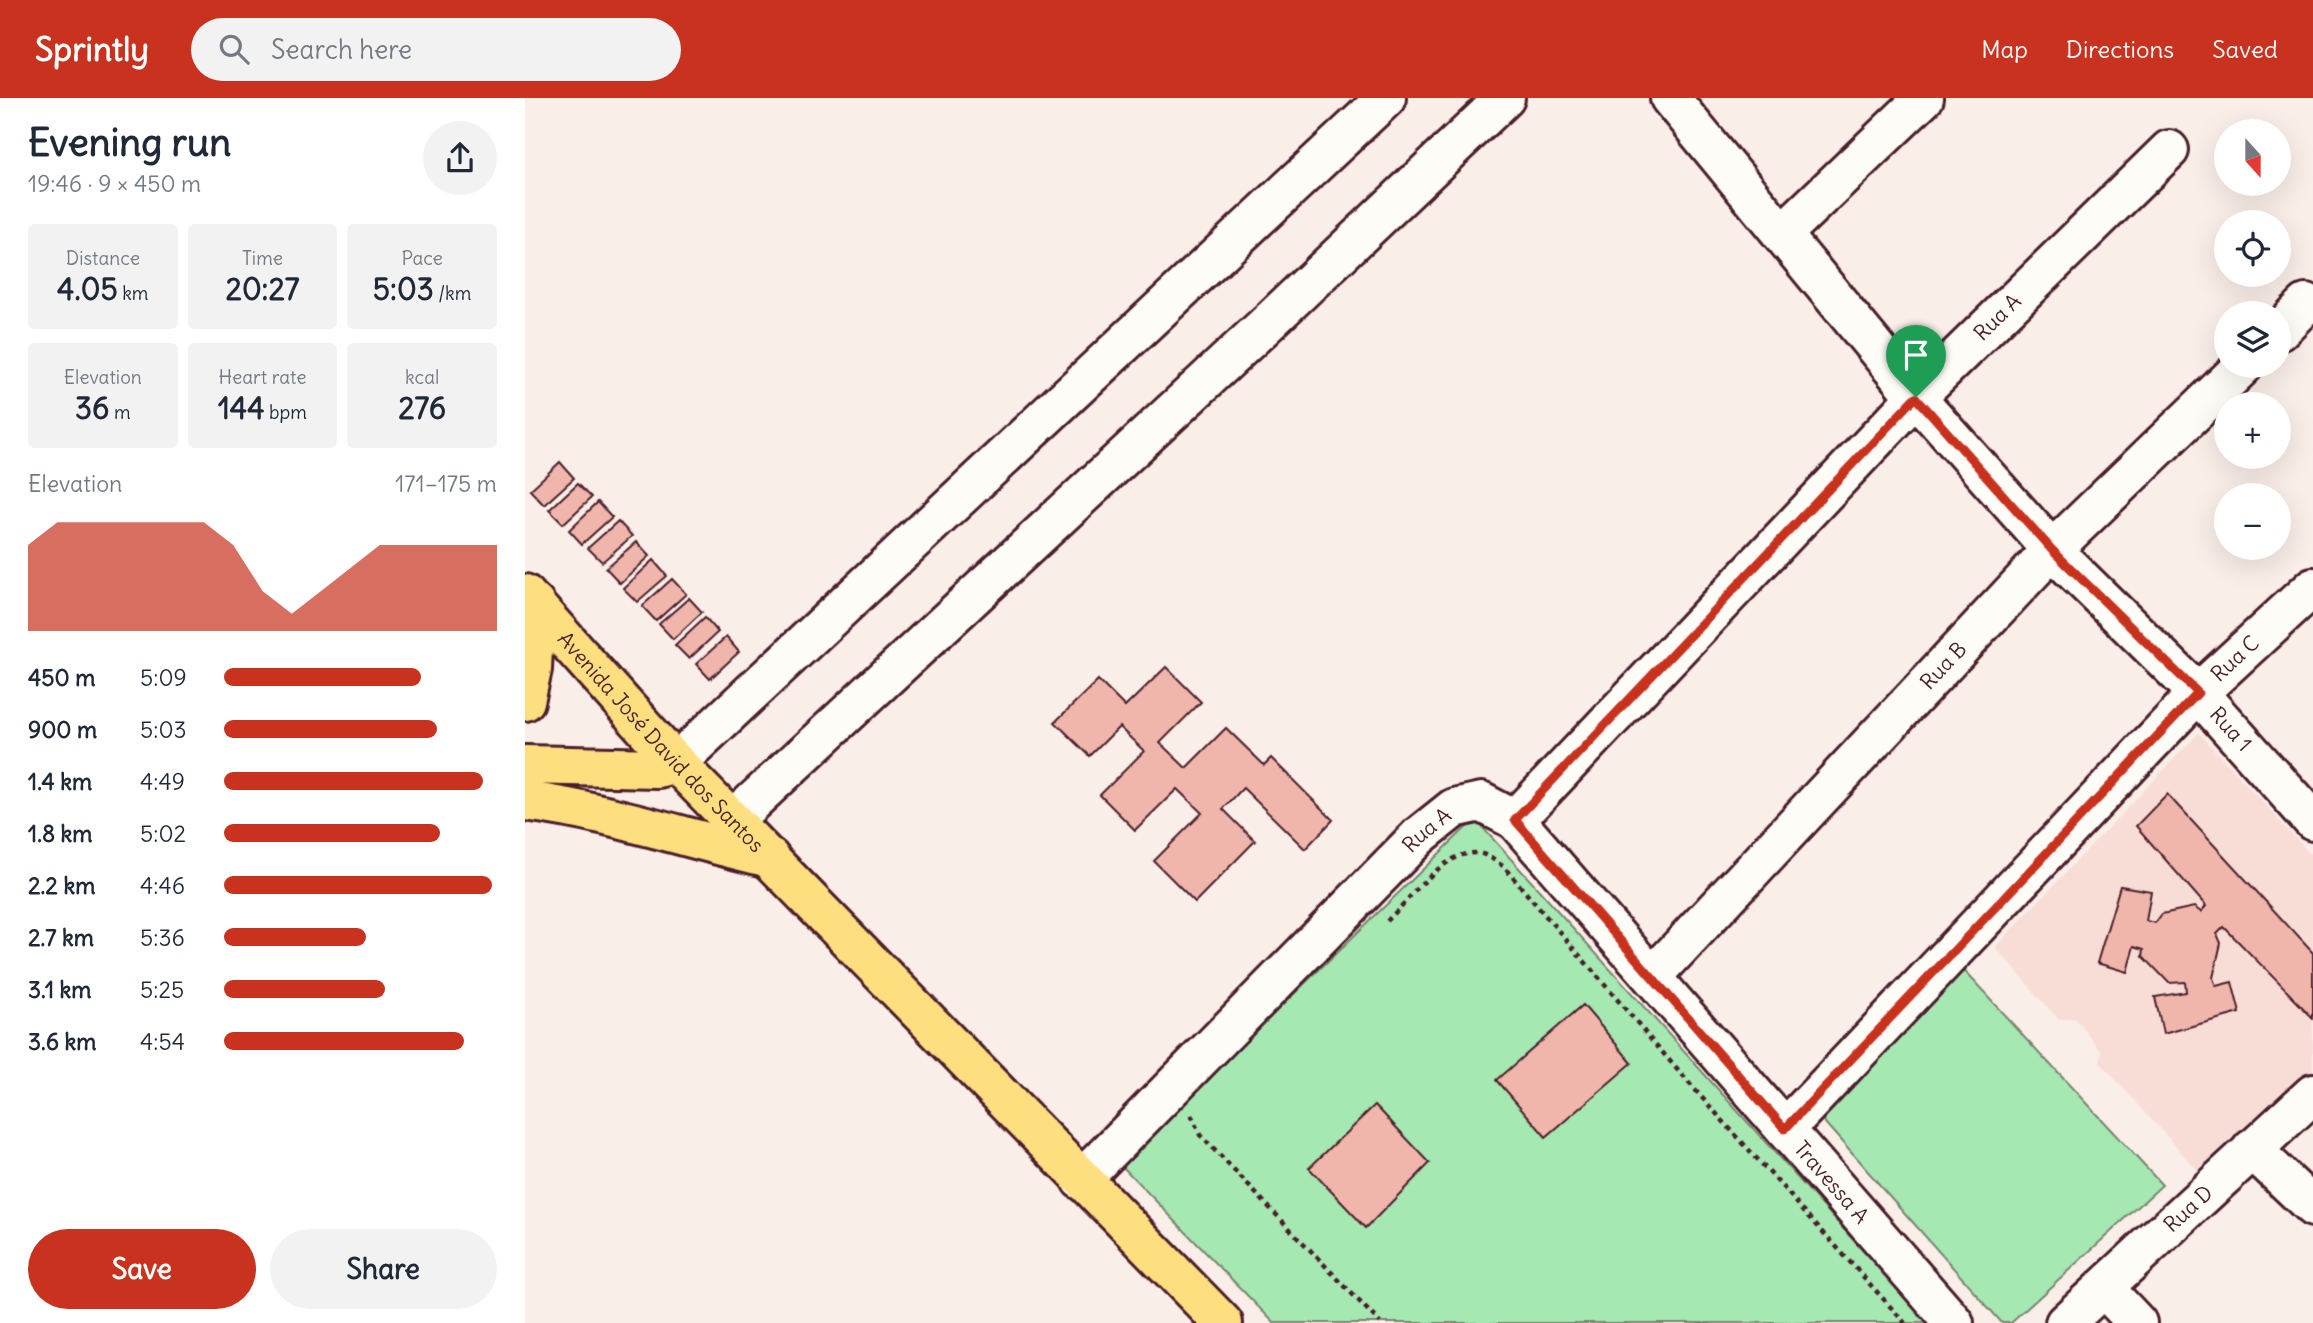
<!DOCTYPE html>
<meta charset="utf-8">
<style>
:root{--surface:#fff;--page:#f2f2f3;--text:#1f2937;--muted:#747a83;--accent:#c8321e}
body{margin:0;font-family:Delius,sans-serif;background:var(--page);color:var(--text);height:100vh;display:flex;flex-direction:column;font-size:26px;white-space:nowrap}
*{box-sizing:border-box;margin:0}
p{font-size:23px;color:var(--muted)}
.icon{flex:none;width:38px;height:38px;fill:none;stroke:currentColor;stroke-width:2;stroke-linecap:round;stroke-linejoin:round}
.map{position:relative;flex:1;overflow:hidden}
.side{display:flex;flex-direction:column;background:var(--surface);width:525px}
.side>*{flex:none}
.needle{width:46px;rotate:159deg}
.buttons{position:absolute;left:1689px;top:21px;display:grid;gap:14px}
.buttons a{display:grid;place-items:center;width:77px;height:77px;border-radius:50%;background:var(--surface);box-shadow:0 7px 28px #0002;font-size:35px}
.pin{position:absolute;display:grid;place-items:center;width:60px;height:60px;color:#fff;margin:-72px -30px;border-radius:50% 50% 50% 0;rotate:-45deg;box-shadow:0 0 7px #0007}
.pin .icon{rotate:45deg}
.round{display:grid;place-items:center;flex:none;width:74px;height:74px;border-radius:37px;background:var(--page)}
.overview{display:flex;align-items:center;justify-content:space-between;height:119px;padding:0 28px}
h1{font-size:38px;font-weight:800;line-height:52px}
.figures{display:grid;grid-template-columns:repeat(3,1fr);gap:10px;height:119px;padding:7px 28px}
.figures div{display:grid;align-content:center;border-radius:7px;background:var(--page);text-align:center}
.figures b{font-size:30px;font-weight:800}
.figures small{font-size:19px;font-weight:400}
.figures p{font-size:19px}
.chart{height:196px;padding:14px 28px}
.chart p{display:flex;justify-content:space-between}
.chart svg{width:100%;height:126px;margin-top:7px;fill:var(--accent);opacity:.7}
.action{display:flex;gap:14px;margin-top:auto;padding:14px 28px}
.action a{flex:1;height:80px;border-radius:42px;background:var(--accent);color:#fff;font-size:28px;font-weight:800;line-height:80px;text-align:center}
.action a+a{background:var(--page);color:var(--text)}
ul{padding:0 28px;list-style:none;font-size:23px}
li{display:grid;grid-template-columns:112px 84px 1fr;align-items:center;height:52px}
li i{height:18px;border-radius:9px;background:var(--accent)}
header{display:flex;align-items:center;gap:42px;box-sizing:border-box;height:98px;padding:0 35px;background:var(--accent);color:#fff}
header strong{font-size:33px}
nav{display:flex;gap:38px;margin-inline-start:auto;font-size:24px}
.search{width:490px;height:63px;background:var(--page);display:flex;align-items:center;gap:18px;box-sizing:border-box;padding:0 24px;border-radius:38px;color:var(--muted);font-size:26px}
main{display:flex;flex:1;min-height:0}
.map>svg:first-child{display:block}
.built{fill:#f7ddd6}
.green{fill:#a5e8b2;stroke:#78846e;stroke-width:2}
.building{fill:#f0b6ab;stroke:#4a1f2b;stroke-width:2}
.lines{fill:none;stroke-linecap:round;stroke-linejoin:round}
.minor-casing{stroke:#4a1f2b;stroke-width:44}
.major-casing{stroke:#4a1f2b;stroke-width:44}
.path{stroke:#4a1f2b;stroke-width:4.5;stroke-dasharray:5 5;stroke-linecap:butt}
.minor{stroke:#fdfcf7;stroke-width:38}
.major{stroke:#fedf80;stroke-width:38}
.route-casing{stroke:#fff;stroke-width:14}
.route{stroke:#c8321e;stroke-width:9}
.labels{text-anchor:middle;stroke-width:7;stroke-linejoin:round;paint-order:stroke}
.street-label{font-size:21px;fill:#4a1f2b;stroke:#fdfcf7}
</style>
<header>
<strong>Sprintly</strong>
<div class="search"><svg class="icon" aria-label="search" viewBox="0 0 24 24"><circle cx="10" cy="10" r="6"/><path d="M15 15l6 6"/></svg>Search here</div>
<nav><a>Map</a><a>Directions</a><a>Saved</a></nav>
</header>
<main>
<section class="side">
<div class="overview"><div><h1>Evening run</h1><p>19:46 · 9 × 450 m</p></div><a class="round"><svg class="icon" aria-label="share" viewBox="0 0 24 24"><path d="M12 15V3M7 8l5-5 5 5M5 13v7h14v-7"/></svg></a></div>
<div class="figures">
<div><p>Distance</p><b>4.05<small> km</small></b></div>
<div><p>Time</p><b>20:27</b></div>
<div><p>Pace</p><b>5:03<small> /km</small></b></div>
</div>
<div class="figures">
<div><p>Elevation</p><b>36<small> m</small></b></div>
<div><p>Heart rate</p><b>144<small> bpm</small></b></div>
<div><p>kcal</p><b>276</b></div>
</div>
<div class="chart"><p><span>Elevation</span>171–175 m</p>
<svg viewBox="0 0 160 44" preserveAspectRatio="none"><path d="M0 44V14L10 6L20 6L30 6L40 6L50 6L60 6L70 14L80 30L90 38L100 30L110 22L120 14L130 14L140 14L150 14L160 14V44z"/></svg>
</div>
<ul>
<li><b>450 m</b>5:09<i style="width:72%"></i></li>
<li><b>900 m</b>5:03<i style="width:78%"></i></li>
<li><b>1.4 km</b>4:49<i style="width:95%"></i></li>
<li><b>1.8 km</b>5:02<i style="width:79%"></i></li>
<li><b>2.2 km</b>4:46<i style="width:98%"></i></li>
<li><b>2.7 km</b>5:36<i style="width:52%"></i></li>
<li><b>3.1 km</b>5:25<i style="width:59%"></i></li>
<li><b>3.6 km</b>4:54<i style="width:88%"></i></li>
</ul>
<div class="action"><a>Save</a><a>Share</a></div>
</section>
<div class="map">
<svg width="1788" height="1225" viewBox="0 0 1788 1225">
<rect width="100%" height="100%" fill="#faeee8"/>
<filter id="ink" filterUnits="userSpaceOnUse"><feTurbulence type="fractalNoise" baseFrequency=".0143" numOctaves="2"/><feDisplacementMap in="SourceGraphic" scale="14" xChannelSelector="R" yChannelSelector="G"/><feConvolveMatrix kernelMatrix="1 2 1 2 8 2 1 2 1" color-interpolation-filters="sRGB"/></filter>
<g filter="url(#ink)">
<polygon class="built" points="1674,635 1788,759 1788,974 1675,1075 1575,964 1577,954 1550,920 1534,922 1470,849"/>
<g class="green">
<polygon points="950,721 1403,1225 749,1225 594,1065"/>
<polygon points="1433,867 1637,1087 1486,1225 1477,1225 1292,1016"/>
</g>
<g class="building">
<polygon points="35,364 49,380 19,407 5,392"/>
<polygon points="53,385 67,399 38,426 24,412"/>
<polygon points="73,404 87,419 57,446 44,432"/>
<polygon points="93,423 107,438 77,464 63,450"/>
<polygon points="111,444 124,458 95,485 81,470"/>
<polygon points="128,462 142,478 112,504 98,490"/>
<polygon points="147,481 161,496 131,523 117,508"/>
<polygon points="164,500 177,514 148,541 134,526"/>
<polygon points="180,519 193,534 164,561 150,547"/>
<polygon points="201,539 214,554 185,581 171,566"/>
<polygon points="641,569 676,604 635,645 661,670 701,630 739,667 746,660 808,722 780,751 718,690 698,711 730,743 670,804 629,763 677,715 652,691 610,732 575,697 619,653 594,629 565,658 530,624 573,582 600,609"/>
<polygon points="1642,696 1788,855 1788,920 1699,829 1692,836 1696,845 1688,880 1691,888 1707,884 1715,915 1638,936 1630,899 1661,894 1660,884 1644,885 1618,858 1619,851 1609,848 1602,874 1572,865 1595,788 1626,793 1621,823 1630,825 1637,816 1669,809 1676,814 1681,808 1611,728"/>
<polygon points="1058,907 1107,965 1021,1039 972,982"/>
<polygon points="850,1007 905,1065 841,1130 784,1070"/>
</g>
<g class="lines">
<defs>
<g id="minor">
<path id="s1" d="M1145,0L1391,299L1527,452L1673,595L1788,723"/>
<polyline points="1257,136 1399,0"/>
<polyline points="1754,233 1781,206"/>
<polyline points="151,665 861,0"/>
<polyline points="209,721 747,221 980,0"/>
<path id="s2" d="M990,722L1429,1225"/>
<path id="s3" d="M1128,878L1527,452L1718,268"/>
<path id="s4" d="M1260,1031L1673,595L1788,489"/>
<polyline points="1727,1051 1788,1109"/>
<path id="s5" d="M556,1082L894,738L929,710L956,704L990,722L1391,299L1644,52"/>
<polyline points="1579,1190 1612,1225"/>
<path id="s6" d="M1540,1225L1788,996"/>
</g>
<g id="major">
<path id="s7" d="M0,496L151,665L698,1225"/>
<polyline points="0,603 7,571 10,506"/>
<polyline points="0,667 133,670 151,665"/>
<path d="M0,703C84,714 163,741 245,760"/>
</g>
</defs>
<use href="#minor" class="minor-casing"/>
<use href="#major" class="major-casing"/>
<g class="path">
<path d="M862,823C886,800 918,753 953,755C962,756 971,764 978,768L1162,983L1380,1225"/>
<polyline points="666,1017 675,1037 855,1225"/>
</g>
<use href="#minor" class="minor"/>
<use href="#major" class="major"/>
</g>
</g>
<g class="lines" filter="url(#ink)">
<defs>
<polygon id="route" points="1391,299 1527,452 1673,595 1260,1031 990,722"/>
</defs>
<use href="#route" class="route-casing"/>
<use href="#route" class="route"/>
</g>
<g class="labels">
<g class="street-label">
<text dy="7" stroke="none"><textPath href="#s5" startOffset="1290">Rua A</textPath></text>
<text dy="7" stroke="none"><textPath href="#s4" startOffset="651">Rua C</textPath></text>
<text dy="7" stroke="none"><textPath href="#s3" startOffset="425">Rua B</textPath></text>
<text dy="7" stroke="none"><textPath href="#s1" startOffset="845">Rua 1</textPath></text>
<text dy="7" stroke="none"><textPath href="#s7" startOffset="201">Avenida José David dos Santos</textPath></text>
<text dy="7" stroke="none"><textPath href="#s5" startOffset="492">Rua A</textPath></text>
<text dy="7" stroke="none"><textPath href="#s2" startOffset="481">Travessa A</textPath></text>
<text dy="7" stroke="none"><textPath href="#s6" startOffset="168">Rua D</textPath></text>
</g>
</g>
</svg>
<div class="buttons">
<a><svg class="needle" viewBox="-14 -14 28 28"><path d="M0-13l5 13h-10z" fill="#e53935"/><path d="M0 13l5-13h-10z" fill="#747a83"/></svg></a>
<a><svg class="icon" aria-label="locate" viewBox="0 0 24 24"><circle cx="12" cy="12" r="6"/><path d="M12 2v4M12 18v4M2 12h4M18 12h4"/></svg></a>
<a><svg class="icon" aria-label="layers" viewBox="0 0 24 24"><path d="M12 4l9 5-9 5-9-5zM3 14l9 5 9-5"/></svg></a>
<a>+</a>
<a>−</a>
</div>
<div class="pin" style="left:1391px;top:299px;background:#1e9e55"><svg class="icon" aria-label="arrive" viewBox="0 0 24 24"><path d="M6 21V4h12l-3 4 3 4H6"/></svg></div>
</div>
</main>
